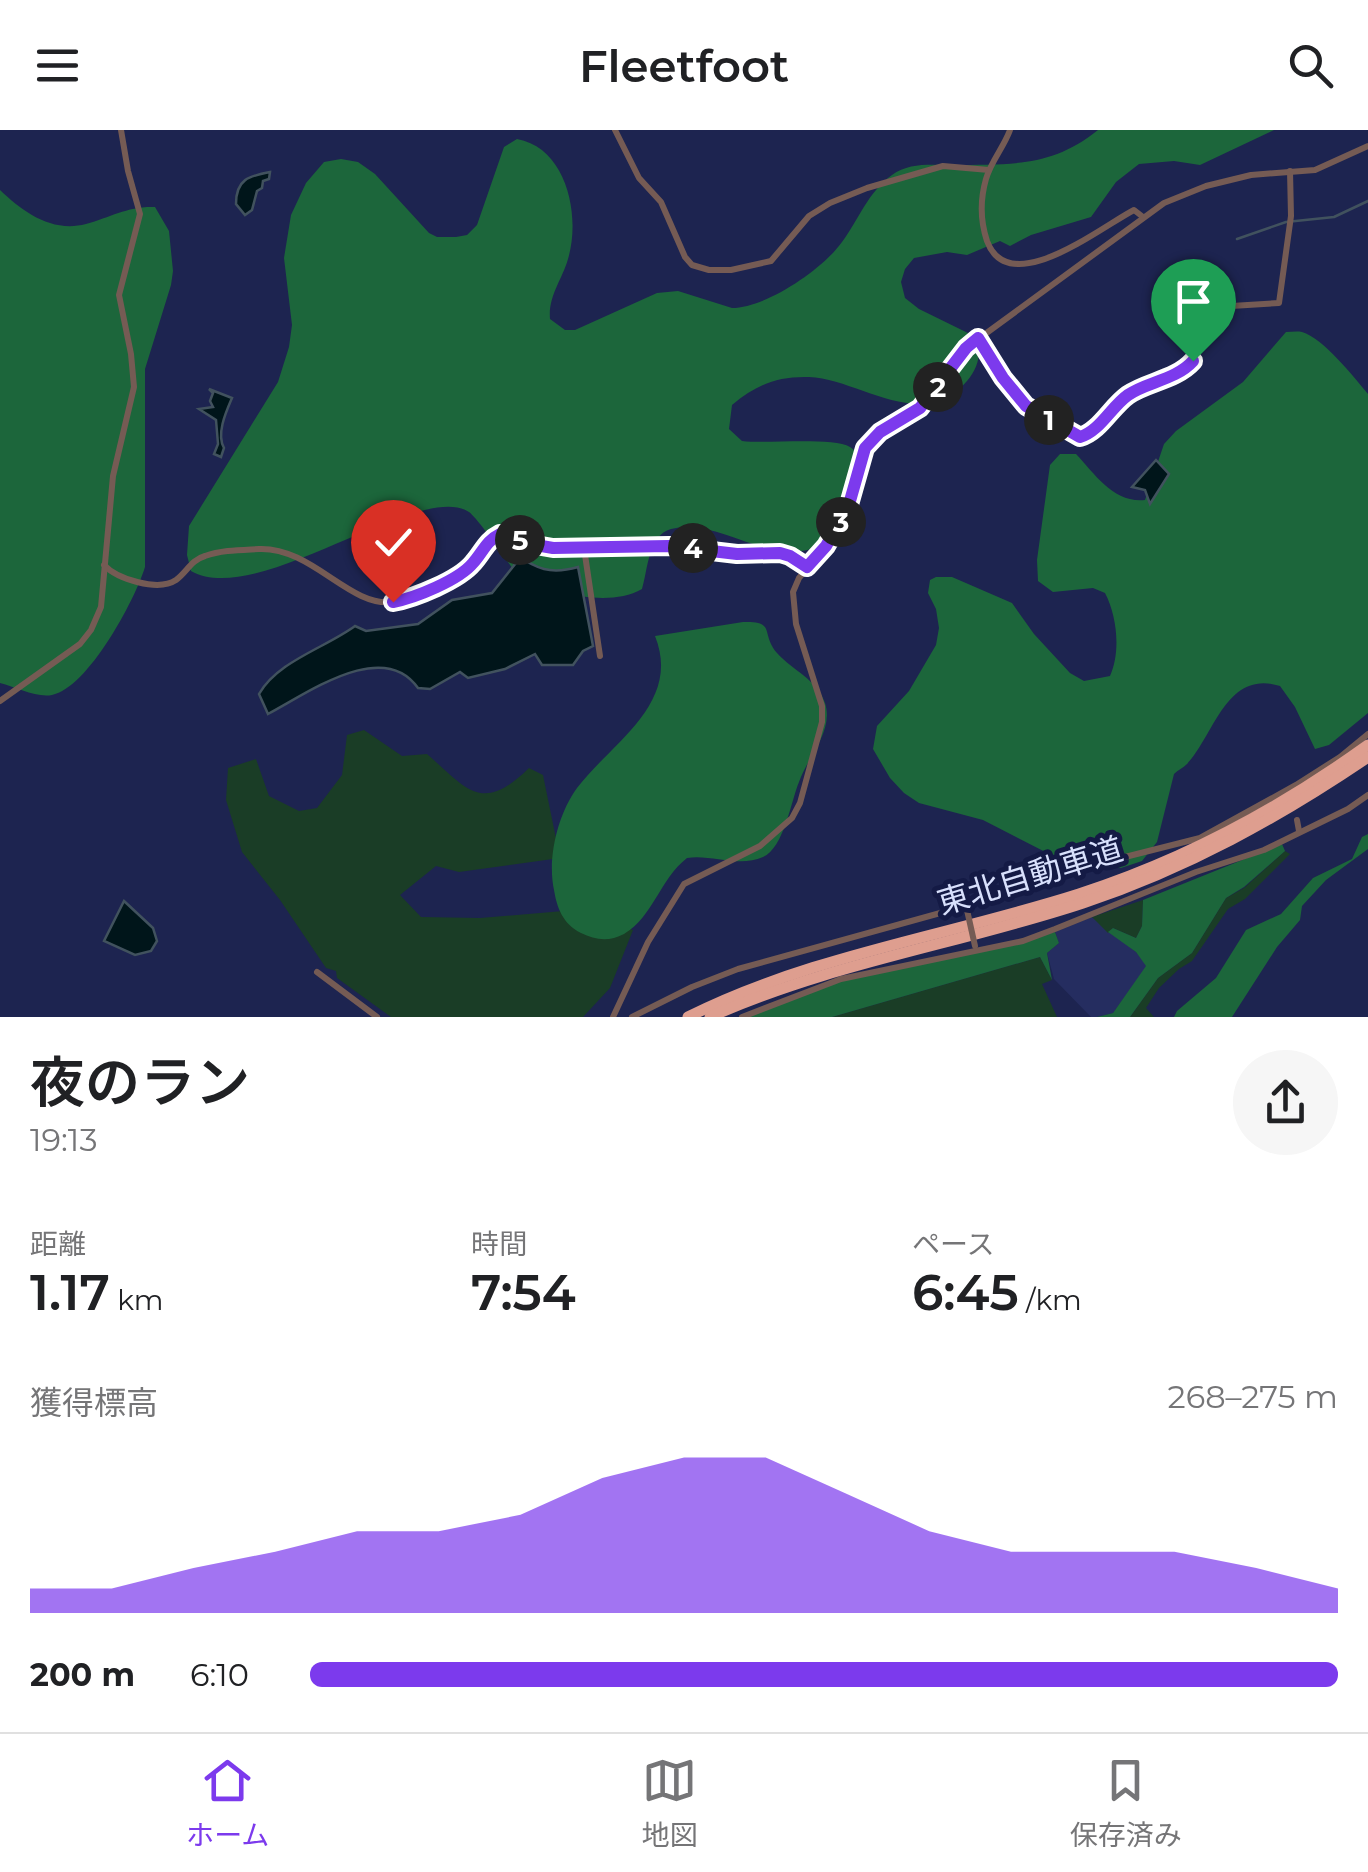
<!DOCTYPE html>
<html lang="ja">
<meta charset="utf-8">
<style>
:root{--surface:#fff;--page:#f6f6f6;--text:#202124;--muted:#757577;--line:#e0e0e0;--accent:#7c3aed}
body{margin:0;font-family:Montserrat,"Noto Sans JP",sans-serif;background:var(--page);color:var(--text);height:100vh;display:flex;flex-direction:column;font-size:38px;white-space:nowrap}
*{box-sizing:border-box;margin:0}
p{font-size:32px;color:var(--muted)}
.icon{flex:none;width:55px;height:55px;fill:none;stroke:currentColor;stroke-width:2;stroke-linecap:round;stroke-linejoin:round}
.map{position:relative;height:887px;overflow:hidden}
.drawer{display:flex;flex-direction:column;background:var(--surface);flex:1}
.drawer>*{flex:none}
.pin{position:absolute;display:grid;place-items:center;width:85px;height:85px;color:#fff;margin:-102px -42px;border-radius:50% 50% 50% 0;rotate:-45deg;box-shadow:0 0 10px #0007}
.pin .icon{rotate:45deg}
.km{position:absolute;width:50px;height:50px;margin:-25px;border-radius:50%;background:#222;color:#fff;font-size:28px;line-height:50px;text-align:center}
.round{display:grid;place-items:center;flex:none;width:105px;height:105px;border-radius:52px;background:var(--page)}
.overview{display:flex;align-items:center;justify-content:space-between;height:170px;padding:0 30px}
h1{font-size:55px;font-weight:600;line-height:75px}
.figures{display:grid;grid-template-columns:repeat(3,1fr);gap:15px;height:170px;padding:10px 30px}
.figures div{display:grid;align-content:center}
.figures b{font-size:50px;font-weight:600}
.figures small{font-size:28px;font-weight:400}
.figures p{font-size:28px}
.chart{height:280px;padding:20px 30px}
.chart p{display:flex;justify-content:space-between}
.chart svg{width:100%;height:180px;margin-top:10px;fill:var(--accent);opacity:.7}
ul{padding:0 30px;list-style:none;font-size:32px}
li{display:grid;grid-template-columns:160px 120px 1fr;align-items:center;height:75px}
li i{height:25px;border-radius:12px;background:var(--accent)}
header{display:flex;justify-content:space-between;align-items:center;height:130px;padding:0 30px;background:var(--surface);font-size:45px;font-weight:600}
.menu{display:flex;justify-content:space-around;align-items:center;height:140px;border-top:2px solid var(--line);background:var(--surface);font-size:28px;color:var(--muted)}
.menu a{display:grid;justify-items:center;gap:5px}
.menu .current{color:var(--accent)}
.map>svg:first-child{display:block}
.built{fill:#252d60}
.green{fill:#1a3d26}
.forest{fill:#1c663b}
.water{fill:#00151a;stroke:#41525e;stroke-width:2.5}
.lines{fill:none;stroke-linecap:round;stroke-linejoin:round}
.stream{stroke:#41525e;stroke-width:2.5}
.street{stroke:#755b54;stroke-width:6}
.highway{stroke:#de9e8f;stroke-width:11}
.street-bridge{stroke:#755b54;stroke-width:6}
.route-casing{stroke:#fff;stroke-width:20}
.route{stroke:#7c3aed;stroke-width:12}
.labels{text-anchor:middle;stroke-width:10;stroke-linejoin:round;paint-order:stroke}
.street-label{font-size:32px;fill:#d8e0fc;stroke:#141a45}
</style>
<header><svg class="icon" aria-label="menu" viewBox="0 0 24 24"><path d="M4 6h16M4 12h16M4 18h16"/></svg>Fleetfoot<svg class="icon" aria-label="search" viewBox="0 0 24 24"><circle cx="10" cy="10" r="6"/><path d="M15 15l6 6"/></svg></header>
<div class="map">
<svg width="1368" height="887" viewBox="0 0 1368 887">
<rect width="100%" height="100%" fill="#1d2450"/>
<polygon class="built" points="1092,787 1136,822 1147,836 1113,883 1097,887 1091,887 1054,849 1047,823 1059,813 1055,802"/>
<g class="green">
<path d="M364,600L402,626L427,624C468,660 482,684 529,638L543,645L560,728L459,742L436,736L400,765L421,787L480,788L575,780L633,800L610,858L583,887H391L337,848L336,841L326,838L280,770L242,722L226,670L228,638L256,629L269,666L299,681L317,678L342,645L347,605Z"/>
<polygon points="1285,721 1290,724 1245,769 1228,779 1192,831 1179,839 1159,858 1146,878 1154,887 1130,887 1158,848 1192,823 1226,768 1244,758"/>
<polygon points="1143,770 1142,796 1136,808 1113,798 1108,803 1092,787"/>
<polygon points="1040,827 1052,850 1042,854 1057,887 832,887"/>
</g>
<g class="forest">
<path d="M1098,0H1274L1200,35L1174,31L1139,34L1116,52L1091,87L1031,105L1010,116L1000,111L967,125L947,122L914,128L905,139L901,152L905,168L919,179L970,204L979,216C980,229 976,241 967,251C922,304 860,249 809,247C777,246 756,255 732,275L729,299L742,311C766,314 833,307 850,317C859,322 862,335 863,344C865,361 858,373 849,387C797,466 728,383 671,399C648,405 648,440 642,459C609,478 559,462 524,455C515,442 478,388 469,382C419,350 258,479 191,441L187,425L189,396L278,252L289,217L292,195L284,128L291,85L306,53L324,32L341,29L358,32L375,44L429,103L437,107H456L467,105L477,95L504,17L517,9C567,18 581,86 568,129C562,150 548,166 550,189L565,200H575L657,163L678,161L732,178C766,178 823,139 842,112C859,89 868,62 892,45C909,32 932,35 952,35C1010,34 1051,38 1098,0Z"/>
<path d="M0,60C23,82 52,103 86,94C111,87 128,76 155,77L169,101L173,141L171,155L145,239V437C135,470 88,558 52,565C36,568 16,557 0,553Z"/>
<path d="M1286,202C1291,202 1297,201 1302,202C1323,208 1354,247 1368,264V583L1329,615L1315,619L1295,577L1280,556C1226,539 1214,606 1187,634C1183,638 1178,640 1174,644L1157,712L1142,731L1121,738L1093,737L1059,729L983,690L919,673L904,663L890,648L873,619L877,596L909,561L936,515L939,498L936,479L928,463L930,450L936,447H952L1012,473L1034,504L1070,543L1084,551L1110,546C1121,522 1117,486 1105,463L1093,458L1053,462L1038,451L1037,430L1050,335L1060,324H1076C1096,345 1113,373 1145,370L1164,314L1176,301L1243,252Z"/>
<path d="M743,492C777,491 760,503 777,523C793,541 817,549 825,573C834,601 808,626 799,652C791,671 784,718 763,727C739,738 711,724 687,728C660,749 653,787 624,804C609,812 595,810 581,803C563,794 557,778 554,760C547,728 558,684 577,658C612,612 682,573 655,506Z"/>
<polygon points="1368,704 1368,719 1326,750 1302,776 1300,790 1277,817 1232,887 1174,887 1177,881 1216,848 1246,800 1281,784 1313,748 1352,729 1362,707"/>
<polygon points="1282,714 1285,721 1244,757 1226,768 1192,823 1158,848 1130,887 1097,887 1113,883 1146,836 1136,822 1108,802 1113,798 1136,808 1142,796 1143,770"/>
<polygon points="1055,802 1059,813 1047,823 1052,850 1040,827 832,887 745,887 841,851"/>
</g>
<g class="water">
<path d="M270,42L269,49L263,51L262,58L257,61L252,80L245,85L236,74C236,49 249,46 270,42Z"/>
<path d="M209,259L232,268C226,282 216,304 224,318L221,327L214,324L218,314L216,290L199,279L213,277L210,271L213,263Z"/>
<polygon points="1156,330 1169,344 1150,374 1145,360 1132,357"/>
<path d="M513,423C537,439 550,445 578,437L593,516L583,521L573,535H542L535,524L505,539L468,548L460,542L430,559L418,558C383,508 308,563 268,584L259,564C278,531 325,518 355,496L366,501L418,494L452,470L492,463L516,433Z"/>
<polygon points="124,771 153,798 157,811 151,821 135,825 104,811"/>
</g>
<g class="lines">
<polyline class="stream" points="1237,109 1286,92 1334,87 1368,71"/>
<g class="street">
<polyline points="615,0 639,48 661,72 685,127 692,135 709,140 731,140 771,131 809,86 830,73 867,58 943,36 989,40"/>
<path d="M1010,0C1004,17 991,31 986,49C980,70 980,90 987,111C1009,171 1101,97 1134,80L1143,87"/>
<path d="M979,208L1003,248L1026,276L1080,307L1086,306C1102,294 1113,274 1131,263C1149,252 1179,250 1193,232C1206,213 1192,192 1215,177L1279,173L1291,86L1290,41"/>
<polyline points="584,418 600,526"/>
<path d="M104,435C117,449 158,462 176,450C187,442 191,430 205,426C222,420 241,420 259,419C312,417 349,477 392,472C413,470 462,448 475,432C484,421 487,411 500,404L530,414L553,418L669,417L737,424L780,423L791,426L807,437"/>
<polyline points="0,571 80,514 91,500 101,477 113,346 134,257 131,224 119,165 140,84 128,41 121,0"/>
<polyline points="1297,690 1299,701"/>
<polyline points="317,842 377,887"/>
<polyline points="613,887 648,812 684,754 760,716 792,688 800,673 822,592 822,576 796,494 793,462 799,448 826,416 848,378 865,318 880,302 921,277 966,218 1164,73 1206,56 1251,45 1315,40 1368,16"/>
<polyline points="632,887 692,857 738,839 980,772 1125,727 1200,708 1296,655 1340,627 1368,604"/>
<polyline points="742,887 841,849 1023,811 1055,799 1196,742 1264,720 1348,679 1368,665"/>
</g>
<g class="highway">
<path d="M688,887C812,825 948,806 1079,764C1184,730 1278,680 1368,615"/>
<path d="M710,887C830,833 959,814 1083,773C1187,738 1278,688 1368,627"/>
</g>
<polyline class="street-bridge" points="967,780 975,816"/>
</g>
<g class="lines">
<defs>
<path id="route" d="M393,472C415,468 459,450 473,433C483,422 486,411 500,404L530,414L553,418L669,416L737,424L780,423L790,426L807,437L826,416L848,378L865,318L880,302L920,278L966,218L978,208L1003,248L1026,276L1080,307C1100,301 1111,277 1128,265C1146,252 1176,250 1193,231"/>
</defs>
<use href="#route" class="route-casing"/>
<use href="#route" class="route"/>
</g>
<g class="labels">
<g class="street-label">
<text transform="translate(1030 746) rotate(-17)" y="11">東北自動車道</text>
</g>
</g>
</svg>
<div class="pin" style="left:1193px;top:231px;background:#1e9e55"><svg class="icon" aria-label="arrive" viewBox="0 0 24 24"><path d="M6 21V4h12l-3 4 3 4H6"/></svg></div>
<div class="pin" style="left:393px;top:472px;background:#d93025"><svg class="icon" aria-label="check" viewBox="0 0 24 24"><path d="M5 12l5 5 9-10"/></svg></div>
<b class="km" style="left:1049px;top:290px">1</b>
<b class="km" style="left:938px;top:257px">2</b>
<b class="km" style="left:841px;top:392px">3</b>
<b class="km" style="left:693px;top:418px">4</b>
<b class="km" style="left:520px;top:410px">5</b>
</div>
<section class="drawer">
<div class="overview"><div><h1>夜のラン</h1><p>19:13</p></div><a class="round"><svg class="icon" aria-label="share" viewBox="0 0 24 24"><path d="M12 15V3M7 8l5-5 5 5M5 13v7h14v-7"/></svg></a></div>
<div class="figures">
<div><p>距離</p><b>1.17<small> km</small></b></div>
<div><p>時間</p><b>7:54</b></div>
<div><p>ペース</p><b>6:45<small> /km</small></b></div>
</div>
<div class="chart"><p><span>獲得標高</span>268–275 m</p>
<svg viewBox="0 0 160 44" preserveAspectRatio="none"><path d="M0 44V38L10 38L20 33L30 29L40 24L50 24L60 20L70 11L80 6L90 6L100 15L110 24L120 29L130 29L140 29L150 33L160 38V44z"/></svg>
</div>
<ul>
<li><b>200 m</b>6:10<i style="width:100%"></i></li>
</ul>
</section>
<nav class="menu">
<a class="current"><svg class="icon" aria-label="home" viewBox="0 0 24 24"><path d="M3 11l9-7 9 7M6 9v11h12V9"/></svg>ホーム</a>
<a><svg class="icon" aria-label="map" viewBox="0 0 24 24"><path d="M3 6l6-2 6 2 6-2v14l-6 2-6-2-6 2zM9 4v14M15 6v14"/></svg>地図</a>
<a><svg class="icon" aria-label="saved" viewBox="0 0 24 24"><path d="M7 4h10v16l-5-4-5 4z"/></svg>保存済み</a>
</nav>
